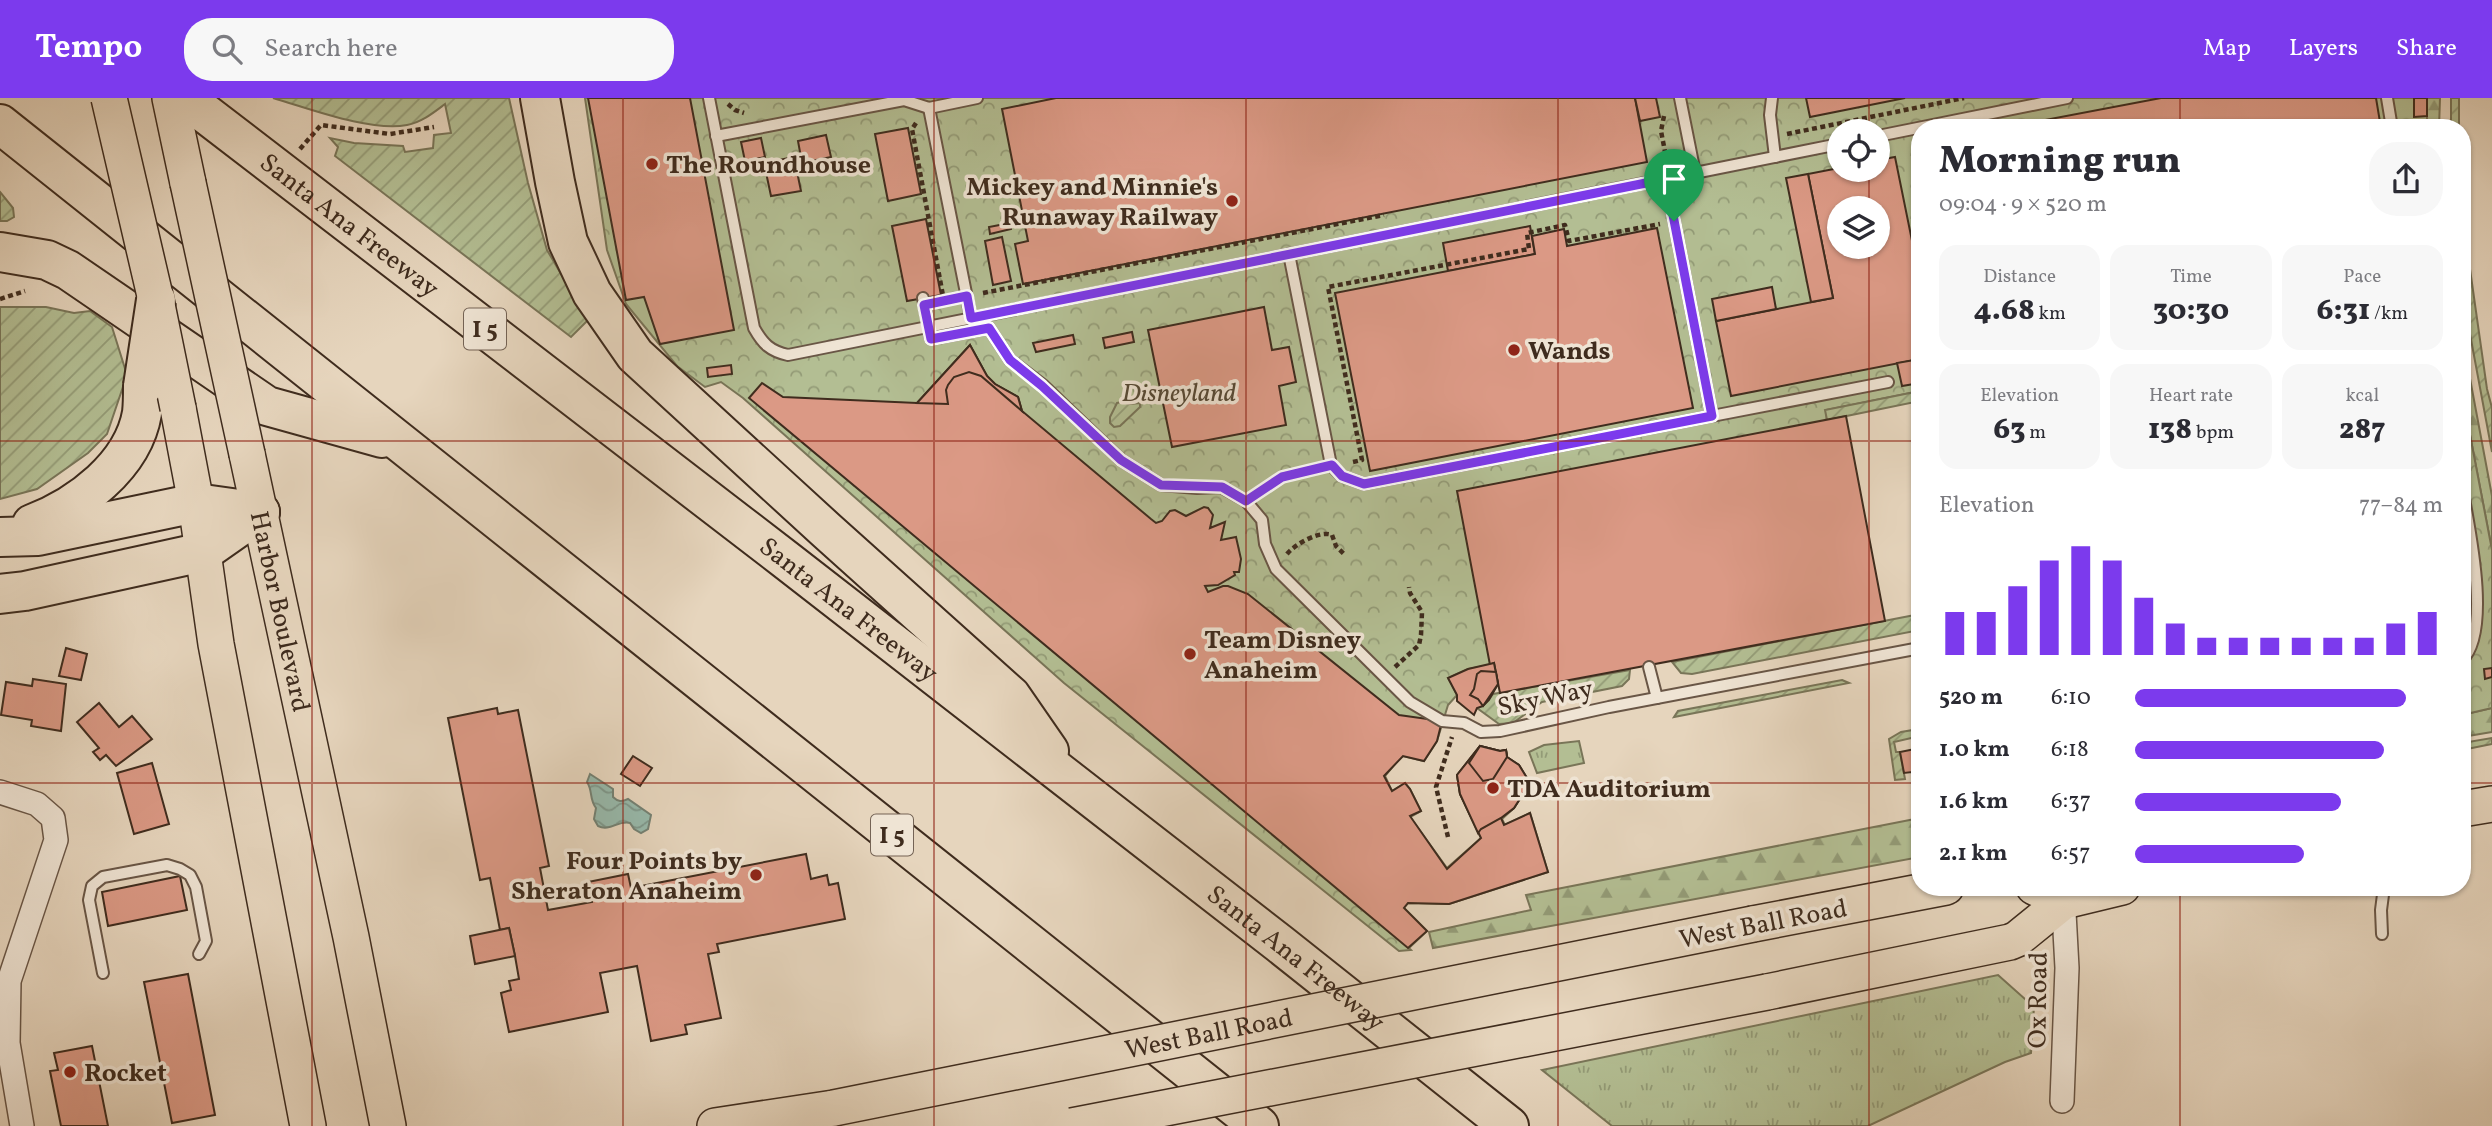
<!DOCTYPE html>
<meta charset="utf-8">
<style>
:root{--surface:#fff;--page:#f7f7f7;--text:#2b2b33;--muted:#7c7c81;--accent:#7c3aed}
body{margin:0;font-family:Vollkorn,serif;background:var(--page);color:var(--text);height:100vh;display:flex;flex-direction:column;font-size:26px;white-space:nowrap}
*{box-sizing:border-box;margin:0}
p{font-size:23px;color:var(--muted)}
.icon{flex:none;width:38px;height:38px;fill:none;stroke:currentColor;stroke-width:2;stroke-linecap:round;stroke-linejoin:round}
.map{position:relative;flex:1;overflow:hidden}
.drawer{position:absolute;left:1911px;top:21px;width:560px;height:777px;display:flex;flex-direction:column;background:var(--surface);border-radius:28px;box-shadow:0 2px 5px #0004}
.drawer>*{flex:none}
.tools{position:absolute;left:1827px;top:21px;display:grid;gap:14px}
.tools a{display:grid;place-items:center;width:63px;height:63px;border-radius:50%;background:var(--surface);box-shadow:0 2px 5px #0004;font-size:35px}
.pin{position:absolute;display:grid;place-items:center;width:60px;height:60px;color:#fff;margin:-72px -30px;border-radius:50% 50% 50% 0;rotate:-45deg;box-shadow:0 0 7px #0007}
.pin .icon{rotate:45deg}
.round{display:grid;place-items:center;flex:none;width:74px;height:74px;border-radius:28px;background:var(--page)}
.headline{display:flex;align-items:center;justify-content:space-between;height:119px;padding:0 28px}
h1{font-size:38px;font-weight:800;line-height:52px}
.figures{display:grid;grid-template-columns:repeat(3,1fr);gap:10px;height:119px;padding:7px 28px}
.figures div{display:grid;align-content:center;border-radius:18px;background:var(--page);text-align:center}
.figures b{font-size:30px;font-weight:800}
.figures small{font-size:19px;font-weight:400}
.figures p{font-size:19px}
.chart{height:196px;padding:14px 28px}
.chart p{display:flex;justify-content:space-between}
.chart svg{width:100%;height:126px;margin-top:7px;stroke:var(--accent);stroke-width:6}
ul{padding:0 28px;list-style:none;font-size:23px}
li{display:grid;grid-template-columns:112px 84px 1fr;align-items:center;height:52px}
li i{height:18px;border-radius:9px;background:var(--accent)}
header{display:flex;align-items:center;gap:42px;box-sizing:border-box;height:98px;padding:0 35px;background:var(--accent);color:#fff}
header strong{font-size:33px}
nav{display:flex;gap:38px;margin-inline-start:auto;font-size:24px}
.search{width:490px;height:63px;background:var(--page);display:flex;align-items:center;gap:18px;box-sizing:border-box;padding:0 24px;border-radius:28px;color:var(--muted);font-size:26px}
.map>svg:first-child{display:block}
.grass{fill:url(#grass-tufts);stroke:#797558;stroke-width:2}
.forest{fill:url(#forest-firs);stroke:#797558;stroke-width:2}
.park{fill:url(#park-crowns);stroke:#797558;stroke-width:2;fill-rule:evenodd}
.garden{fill:url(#garden-furrows);stroke:#797558;stroke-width:2}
.water{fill:url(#water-waves);stroke:#748173;stroke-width:2}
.building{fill:#db9985;stroke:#3f2c1e;stroke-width:2;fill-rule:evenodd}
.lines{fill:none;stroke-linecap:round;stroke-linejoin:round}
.lane-casing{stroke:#695646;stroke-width:14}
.street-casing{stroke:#695646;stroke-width:26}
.primary-casing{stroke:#3f2c1e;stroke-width:38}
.highway-casing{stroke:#3f2c1e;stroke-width:42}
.path{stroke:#3f2c1e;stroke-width:4.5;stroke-dasharray:5 3.5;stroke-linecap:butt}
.lane{stroke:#efe4d4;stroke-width:10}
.street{stroke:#efe4d4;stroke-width:23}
.primary{stroke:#e6d5bd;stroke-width:35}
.highway{stroke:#e6d5bd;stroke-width:38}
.primary-bridge-casing{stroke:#3f2c1e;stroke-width:38;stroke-linecap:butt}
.highway-bridge-casing{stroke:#3f2c1e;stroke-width:42;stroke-linecap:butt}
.primary-bridge{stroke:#e6d5bd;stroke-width:35}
.highway-bridge{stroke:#e6d5bd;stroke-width:38}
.route-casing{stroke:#fff;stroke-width:14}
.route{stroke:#7c3aed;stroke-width:9}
.grid{fill:none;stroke:#8f2418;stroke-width:2;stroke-opacity:0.55}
.poi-dot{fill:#8f2418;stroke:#efe4d4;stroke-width:2.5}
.labels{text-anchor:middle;stroke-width:7;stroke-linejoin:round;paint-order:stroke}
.shield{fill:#efe4d4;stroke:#746355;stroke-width:2}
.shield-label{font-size:24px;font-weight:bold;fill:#3f2c1e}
.poi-label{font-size:26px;font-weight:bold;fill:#3f2c1e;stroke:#efe4d4;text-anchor:start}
.street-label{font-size:26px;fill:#3f2c1e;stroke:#efe4d4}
.park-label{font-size:26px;font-style:italic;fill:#564935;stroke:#efe4d4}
</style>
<header>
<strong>Tempo</strong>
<div class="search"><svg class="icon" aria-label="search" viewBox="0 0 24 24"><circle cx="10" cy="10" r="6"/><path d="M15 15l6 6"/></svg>Search here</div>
<nav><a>Map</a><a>Layers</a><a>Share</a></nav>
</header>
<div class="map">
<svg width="2492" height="1028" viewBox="0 0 2492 1028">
<defs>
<pattern id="grass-tufts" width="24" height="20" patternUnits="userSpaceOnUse" patternTransform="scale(1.75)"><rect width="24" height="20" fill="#b3be93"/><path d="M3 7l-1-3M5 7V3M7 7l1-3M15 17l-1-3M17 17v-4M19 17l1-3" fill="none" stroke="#939b77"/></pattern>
<pattern id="forest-firs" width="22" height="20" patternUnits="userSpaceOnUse" patternTransform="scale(1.75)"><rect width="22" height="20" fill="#b3be93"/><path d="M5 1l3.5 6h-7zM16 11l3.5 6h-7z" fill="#939b77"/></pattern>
<pattern id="park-crowns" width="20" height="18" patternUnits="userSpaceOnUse" patternTransform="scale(1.75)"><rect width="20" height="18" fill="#b3be93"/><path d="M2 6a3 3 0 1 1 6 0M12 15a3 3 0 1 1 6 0" fill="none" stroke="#939b77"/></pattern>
<pattern id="garden-furrows" width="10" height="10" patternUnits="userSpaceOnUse" patternTransform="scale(1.75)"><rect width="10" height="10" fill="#b3be93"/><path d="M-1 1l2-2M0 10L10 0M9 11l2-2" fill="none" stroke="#939b77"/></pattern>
<pattern id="water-waves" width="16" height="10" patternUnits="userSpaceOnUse" patternTransform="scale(1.75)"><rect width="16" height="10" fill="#97b9ab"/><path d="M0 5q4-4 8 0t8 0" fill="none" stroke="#7d978b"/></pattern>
</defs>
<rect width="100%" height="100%" fill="#e6d5bd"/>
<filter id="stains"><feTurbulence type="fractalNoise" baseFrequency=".00286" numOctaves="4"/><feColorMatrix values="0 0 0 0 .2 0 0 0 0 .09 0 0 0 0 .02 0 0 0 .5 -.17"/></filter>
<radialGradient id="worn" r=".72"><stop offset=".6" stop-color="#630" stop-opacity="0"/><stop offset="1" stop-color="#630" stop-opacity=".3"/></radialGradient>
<g class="grass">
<polygon points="1579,643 1584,665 1537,675 1529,654 1544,647"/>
<polygon points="1998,877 2034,909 2031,955 2005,964 1868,1028 1612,1028 1542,972"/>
</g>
<g class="forest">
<polygon points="2427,0 2440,0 2439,30 2427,30"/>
<polygon points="2462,238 2492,398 2492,452 2462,295"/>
<polygon points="2492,610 2492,634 2462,639 2462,617"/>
<polygon points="1920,720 1920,759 1433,850 1429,834 1531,812 1526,797"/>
</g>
<g class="park">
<path d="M585,0H2427V30H1920V293L1826,312L1827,322L1490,567L1468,571L1448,580L1457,597L1448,607L1437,643L1424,663L1403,658L1400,660L1385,678L1392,693L1405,685L1410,691L1421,713L1410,719L1447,770L1481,740L1460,696L1457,677L1506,652L1507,659L1530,685L1514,710L1502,721L1505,727L1530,715L1548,774L1449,806L1408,805L1404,810L1427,833L1409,850L1411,852L1399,853L1064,585L743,300L721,284L705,289L677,268L626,206L607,152ZM1839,33H1878V72H1839ZM1839,110H1878V149H1839Z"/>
<polygon points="2462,295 2492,452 2492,610 2462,617"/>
</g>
<g class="garden">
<path d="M273,0H509L528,85L547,152L588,222L571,239L335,58L338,49L330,40L354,45L403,48L405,54L433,50L434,37L451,35L445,6C433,15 422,24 407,27C370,34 308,10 273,0Z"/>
<rect x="2451" y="0" width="8" height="30"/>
<polygon points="0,94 13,110 14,119 7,123 0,123"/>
<polygon points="2462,97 2467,150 2487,291 2492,310 2492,354 2467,220 2462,181"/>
<polygon points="0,209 46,209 74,215 90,213 112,229 127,277 107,336 88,355 37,391 0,401"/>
<polygon points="1920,293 1920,303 1827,322 1825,312"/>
<polygon points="1122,304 1129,306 1140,305 1140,309 1120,328 1114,329 1110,325 1110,319 1117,305"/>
<polygon points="1920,516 1920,532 1692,576 1681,575 1672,564"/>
<polygon points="1630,572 1629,581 1622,588 1542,604 1513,625 1499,626 1477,610 1483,608 1493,596"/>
<polygon points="1842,582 1849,585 1674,619 1678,613"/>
<polygon points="1919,631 1920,638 1894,644 1896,654 1900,654 1905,681 1895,682 1889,641 1901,634"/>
<polygon points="2492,640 2492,646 2462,652 2462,645"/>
</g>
<path class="water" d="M590,676L613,691V699C618,704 622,704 628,701L651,717L648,731L641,735L634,731L630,725C618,722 610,734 598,728L594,721L596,710C589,701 593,693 587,684Z"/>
<g class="building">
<polygon points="588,0 690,0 734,232 660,246 644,199 626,202"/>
<polygon points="1056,0 1635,0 1647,64 1023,186 1015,146 1028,143 1002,11"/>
<polygon points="1635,0 1656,0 1660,19 1640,23"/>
<polygon points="1806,0 1905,0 1810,19"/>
<polygon points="2161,0 2376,0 2381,30 2047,30 2045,22"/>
<polygon points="2414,0 2427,0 2427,18 2414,19"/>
<polygon points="908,30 921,96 888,103 875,36"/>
<polygon points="826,37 831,59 802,65 798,43"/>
<polygon points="761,40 765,59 745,63 741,44"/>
<polygon points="794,59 801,93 771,98 764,65"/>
<path d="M1895,59L1920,182V261L1731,298L1716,223L1833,200L1808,76L1839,70V72H1878V62ZM1839,110H1878V149H1839Z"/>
<polygon points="1808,76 1833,200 1811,204 1786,80"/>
<polygon points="926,121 941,197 907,203 892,128"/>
<polygon points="1010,125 1011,131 990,136 989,129"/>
<polygon points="1530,128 1535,156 1448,173 1443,145"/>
<polygon points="1657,130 1693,310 1370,373 1335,195 1535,156 1532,138 1564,131 1567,148"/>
<polygon points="1002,139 1011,183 993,187 985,143"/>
<polygon points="1772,189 1776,211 1716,223 1712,201"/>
<polygon points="1264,209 1272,252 1289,249 1296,284 1279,288 1286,327 1172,349 1148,232"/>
<polygon points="1132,234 1134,244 1105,250 1103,240"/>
<polygon points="1073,237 1075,246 1036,254 1033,245"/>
<polygon points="970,247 987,278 995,286 1018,299 1022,313 1151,421 1156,425 1162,423 1170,413 1175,412 1186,418 1204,409 1208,410 1213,417 1210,430 1225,424 1221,442 1236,439 1241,461 1239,474 1234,474 1235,477 1218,487 1205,488 1208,494 1223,488 1228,488 1248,496 1399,617 1442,623 1437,643 1424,663 1403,658 1384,678 1392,693 1405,685 1410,691 1421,713 1410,718 1447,771 1481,740 1460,696 1457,677 1480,648 1500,653 1506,652 1507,659 1519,667 1530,685 1514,710 1501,720 1504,727 1530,715 1548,774 1449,806 1408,805 1404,810 1427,833 1408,850 749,300 762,285 783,299 917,305"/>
<polygon points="970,247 987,278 995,286 1018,299 1022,313 981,278 969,274 954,279 948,287 946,292 948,306 917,305"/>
<polygon points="1920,261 1920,285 1902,288 1897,265"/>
<polygon points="731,267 732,276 708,279 707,270"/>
<polygon points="1846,318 1885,523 1500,595 1494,565 1490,567 1457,393"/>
<polygon points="66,550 87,556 81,582 59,578"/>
<polygon points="1494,565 1498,586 1489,602 1483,608 1477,610 1474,617 1457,603 1457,597 1448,580 1468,571"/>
<polygon points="2492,570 2492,579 2485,581 2484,571"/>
<polygon points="1481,573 1496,574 1498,586 1483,608 1478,601 1470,597 1474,591 1477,576"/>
<polygon points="33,581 66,586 61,633 31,628 32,622 1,617 6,584 32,588"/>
<polygon points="99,605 119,629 132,618 152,641 116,668 106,657 100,662 93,654 99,650 77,624"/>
<polygon points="497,610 498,616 518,612 549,768 540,770 548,812 592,804 588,784 628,776 631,790 806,756 811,781 827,777 829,787 838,785 845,821 717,846 719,854 708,856 721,920 685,927 687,936 651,943 637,868 600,875 608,914 509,934 501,895 511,892 509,883 519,881 515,858 509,830 500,832 490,780 480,782 448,620"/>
<polygon points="1480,648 1500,653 1506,652 1507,659 1519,667 1530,685 1514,710 1501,720 1481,731 1478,735 1460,696 1457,677"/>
<polygon points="1480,648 1500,653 1506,652 1507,659 1493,681 1483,683 1469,665"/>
<polygon points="1920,650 1920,686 1914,688 1912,674 1904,675 1900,654"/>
<polygon points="633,658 652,670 640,688 621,676"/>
<polygon points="152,665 169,726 134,736 117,675"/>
<polygon points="180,778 187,812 108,828 102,794"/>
<polygon points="509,830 515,858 475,866 470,838"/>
<polygon points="188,876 215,1017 172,1025 144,884"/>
<polygon points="92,948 108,1028 61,1028 50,973 58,972 54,955"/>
</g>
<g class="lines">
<defs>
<g id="lane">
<path d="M709,0L754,230C763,246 770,253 788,257L1839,46"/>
<polyline points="1680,0 1695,75"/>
<polyline points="1772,0 1770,17 1775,59"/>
<polyline points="2387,0 2392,30"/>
<polyline points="929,10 971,220"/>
<polyline points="716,38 904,2 929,10 977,0"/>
<polyline points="1878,38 2067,0"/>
<polyline points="1289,156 1331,367 1342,378 1364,386 1712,318 1666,81"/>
<polyline points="923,200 931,241 989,230 1010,262 1043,287 1121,362 1161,387 1197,390 1221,389 1246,403 1262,422 1265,446 1276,471 1410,604 1442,623 1464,625 1481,634 1500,633 1609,609 1920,550"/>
<polyline points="1712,318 1888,284"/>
<path d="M2462,390C2469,429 2492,534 2462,562"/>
<polyline points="1649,569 1657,600"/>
<polyline points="2382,836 2381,812 2384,789"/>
<polyline points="103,875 89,802 92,788 103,779 167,767 180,771 190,777 196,789 206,843 199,856"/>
</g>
<g id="street">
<polyline points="0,694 37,706 53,720 56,742 9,883 8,945 22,1028"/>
<polyline points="2062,1003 2067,870 2063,796"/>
</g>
<g id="primary">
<polyline points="170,0 188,85"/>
<polyline points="178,310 196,405 216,546 308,1028"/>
<path id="s1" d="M247,356L351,839L388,1028"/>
<polyline points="2462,711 2492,706"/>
<polyline points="2034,789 2064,803"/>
<polyline points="1753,826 1946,789"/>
<polyline points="1767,894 2010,844 2017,841 2064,803 2122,789"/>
<polyline points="715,1028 834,1010"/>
</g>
<g id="highway">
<path id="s2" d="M185,0L786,462L1280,846L1509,1028"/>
<polyline points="540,0 555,84 568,144 592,195 635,257 826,432 1011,598 1049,653"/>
<polyline points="0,26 1259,1028"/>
<polyline points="0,154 47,162 68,172 267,308 382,340"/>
<path d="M32,426C79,408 133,368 142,315C143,306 143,296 143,288"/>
<polyline points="0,439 38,438 196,405 260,414"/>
<polyline points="0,496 25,493 203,454 260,414"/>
</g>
</defs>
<use href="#lane" class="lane-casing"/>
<use href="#street" class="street-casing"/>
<use href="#primary" class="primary-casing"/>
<use href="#highway" class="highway-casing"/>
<g class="path">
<polyline points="728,6 735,12 744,15"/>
<polyline points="1664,18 1661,33 1667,64"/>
<polyline points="916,25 912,31 944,203"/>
<polyline points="1787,36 1964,0"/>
<polyline points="300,51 321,27 390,36 434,29"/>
<polyline points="983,195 1384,117"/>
<polyline points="0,201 25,193"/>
<polyline points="1353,364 1362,362 1328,189 1529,151 1527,135 1565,127 1569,143 1660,126"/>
<polyline points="1257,394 1282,379 1316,370"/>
<path d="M1287,456C1295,446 1320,432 1332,437L1336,448L1344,456"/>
<polyline points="1395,569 1419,547 1421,537 1422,514 1410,495 1409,489"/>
<polyline points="1914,586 1918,603"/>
<polyline points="1448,739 1436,689 1452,639"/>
</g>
<use href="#lane" class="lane"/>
<use href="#street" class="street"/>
<use href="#primary" class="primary"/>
<use href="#highway" class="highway"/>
<defs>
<g id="primary-bridge">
<polyline points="109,0 156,202 178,310"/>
<polyline points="188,85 247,356"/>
<path id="s3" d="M834,1010L1753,826"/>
<polyline points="1072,1028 1767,894"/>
</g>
<polyline id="highway-bridge" points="143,288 156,202"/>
</defs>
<use href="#primary-bridge" class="primary-bridge-casing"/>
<use href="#highway-bridge" class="highway-bridge-casing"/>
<use href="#primary-bridge" class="primary-bridge"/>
<use href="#highway-bridge" class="highway-bridge"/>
</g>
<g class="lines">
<defs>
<polygon id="route" points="1666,81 1712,318 1364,386 1342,378 1332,367 1282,379 1246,403 1222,389 1161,387 1121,362 1042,288 1010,262 989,230 931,241 924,207 967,198 971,220"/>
</defs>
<use href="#route" class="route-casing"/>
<use href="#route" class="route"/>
</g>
<path class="grid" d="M312,0V1028M623,0V1028M934,0V1028M1246,0V1028M1558,0V1028M1869,0V33M2180,0V30M1869,72V110M1869,149V1028M0,343H1920M2462,343H2492M0,685H1920M2462,685H2492M2180,789V1028"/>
<g class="poi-dot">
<circle cx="652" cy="66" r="7"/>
<circle cx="1232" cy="103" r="7"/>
<circle cx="1514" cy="252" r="7"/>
<circle cx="1190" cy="556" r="7"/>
<circle cx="1493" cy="690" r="7"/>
<circle cx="756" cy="777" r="7"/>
<circle cx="70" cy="974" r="7"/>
</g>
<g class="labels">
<g class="shield">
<rect x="464" y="210.5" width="42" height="41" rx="5"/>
<rect x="871" y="716.5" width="42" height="41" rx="5"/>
</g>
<g class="shield-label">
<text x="485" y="239">I 5</text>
<text x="892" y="745">I 5</text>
</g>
<g class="poi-label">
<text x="666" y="75">The Roundhouse</text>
<text x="1218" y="97" text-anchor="end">Mickey and Minnie's<tspan x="1218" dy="30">Runaway Railway</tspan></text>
<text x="1528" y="261">Wands</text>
<text x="1204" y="550">Team Disney<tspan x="1204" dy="30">Anaheim</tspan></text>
<text x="1507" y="699">TDA Auditorium</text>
<text x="742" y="771" text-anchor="end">Four Points by<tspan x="742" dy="30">Sheraton Anaheim</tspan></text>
<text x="84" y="983">Rocket</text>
</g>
<g class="street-label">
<text dy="9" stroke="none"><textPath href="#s2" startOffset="208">Santa Ana Freeway</textPath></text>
<text dy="9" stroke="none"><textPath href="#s2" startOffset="838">Santa Ana Freeway</textPath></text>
<text dy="9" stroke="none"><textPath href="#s1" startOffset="161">Harbor Boulevard</textPath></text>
<text transform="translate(1545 599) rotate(-12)" y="9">Sky Way</text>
<text transform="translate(1763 825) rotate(-11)" y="9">West Ball Road</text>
<text dy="9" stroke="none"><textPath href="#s2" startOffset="1405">Santa Ana Freeway</textPath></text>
<text transform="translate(2037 902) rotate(-89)" y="9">Ox Road</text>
<text dy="9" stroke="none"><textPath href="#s3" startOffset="382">West Ball Road</textPath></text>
</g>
<g class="park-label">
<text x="1179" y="303">Disneyland</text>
</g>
</g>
<rect width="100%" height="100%" filter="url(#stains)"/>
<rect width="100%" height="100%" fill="url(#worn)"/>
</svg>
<div class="tools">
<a><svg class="icon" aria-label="locate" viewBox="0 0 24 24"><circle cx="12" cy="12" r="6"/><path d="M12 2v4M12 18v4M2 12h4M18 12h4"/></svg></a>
<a><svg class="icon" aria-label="layers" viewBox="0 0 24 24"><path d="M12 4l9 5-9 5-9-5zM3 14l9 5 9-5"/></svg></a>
</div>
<div class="pin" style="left:1674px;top:123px;background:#1e9e55"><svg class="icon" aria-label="arrive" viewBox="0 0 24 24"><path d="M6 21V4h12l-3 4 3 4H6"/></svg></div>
<section class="drawer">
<div class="headline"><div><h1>Morning run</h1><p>09:04 · 9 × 520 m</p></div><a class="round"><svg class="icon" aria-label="share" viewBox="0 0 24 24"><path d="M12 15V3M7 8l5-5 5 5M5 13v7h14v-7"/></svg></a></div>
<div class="figures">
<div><p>Distance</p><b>4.68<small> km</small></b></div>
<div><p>Time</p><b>30:30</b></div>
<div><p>Pace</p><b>6:31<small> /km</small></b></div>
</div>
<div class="figures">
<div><p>Elevation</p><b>63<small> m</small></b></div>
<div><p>Heart rate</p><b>138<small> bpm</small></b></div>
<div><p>kcal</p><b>287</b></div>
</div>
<div class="chart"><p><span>Elevation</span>77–84 m</p>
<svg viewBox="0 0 160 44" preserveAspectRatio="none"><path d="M5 44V29M15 44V29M25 44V20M35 44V11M45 44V6M55 44V11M65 44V24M75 44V33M85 44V38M95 44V38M105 44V38M115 44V38M125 44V38M135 44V38M145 44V33M155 44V29"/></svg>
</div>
<ul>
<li><b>520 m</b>6:10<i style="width:88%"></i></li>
<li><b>1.0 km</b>6:18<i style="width:81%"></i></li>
<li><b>1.6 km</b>6:37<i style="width:67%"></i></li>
<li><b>2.1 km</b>6:57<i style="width:55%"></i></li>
</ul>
</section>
</div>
